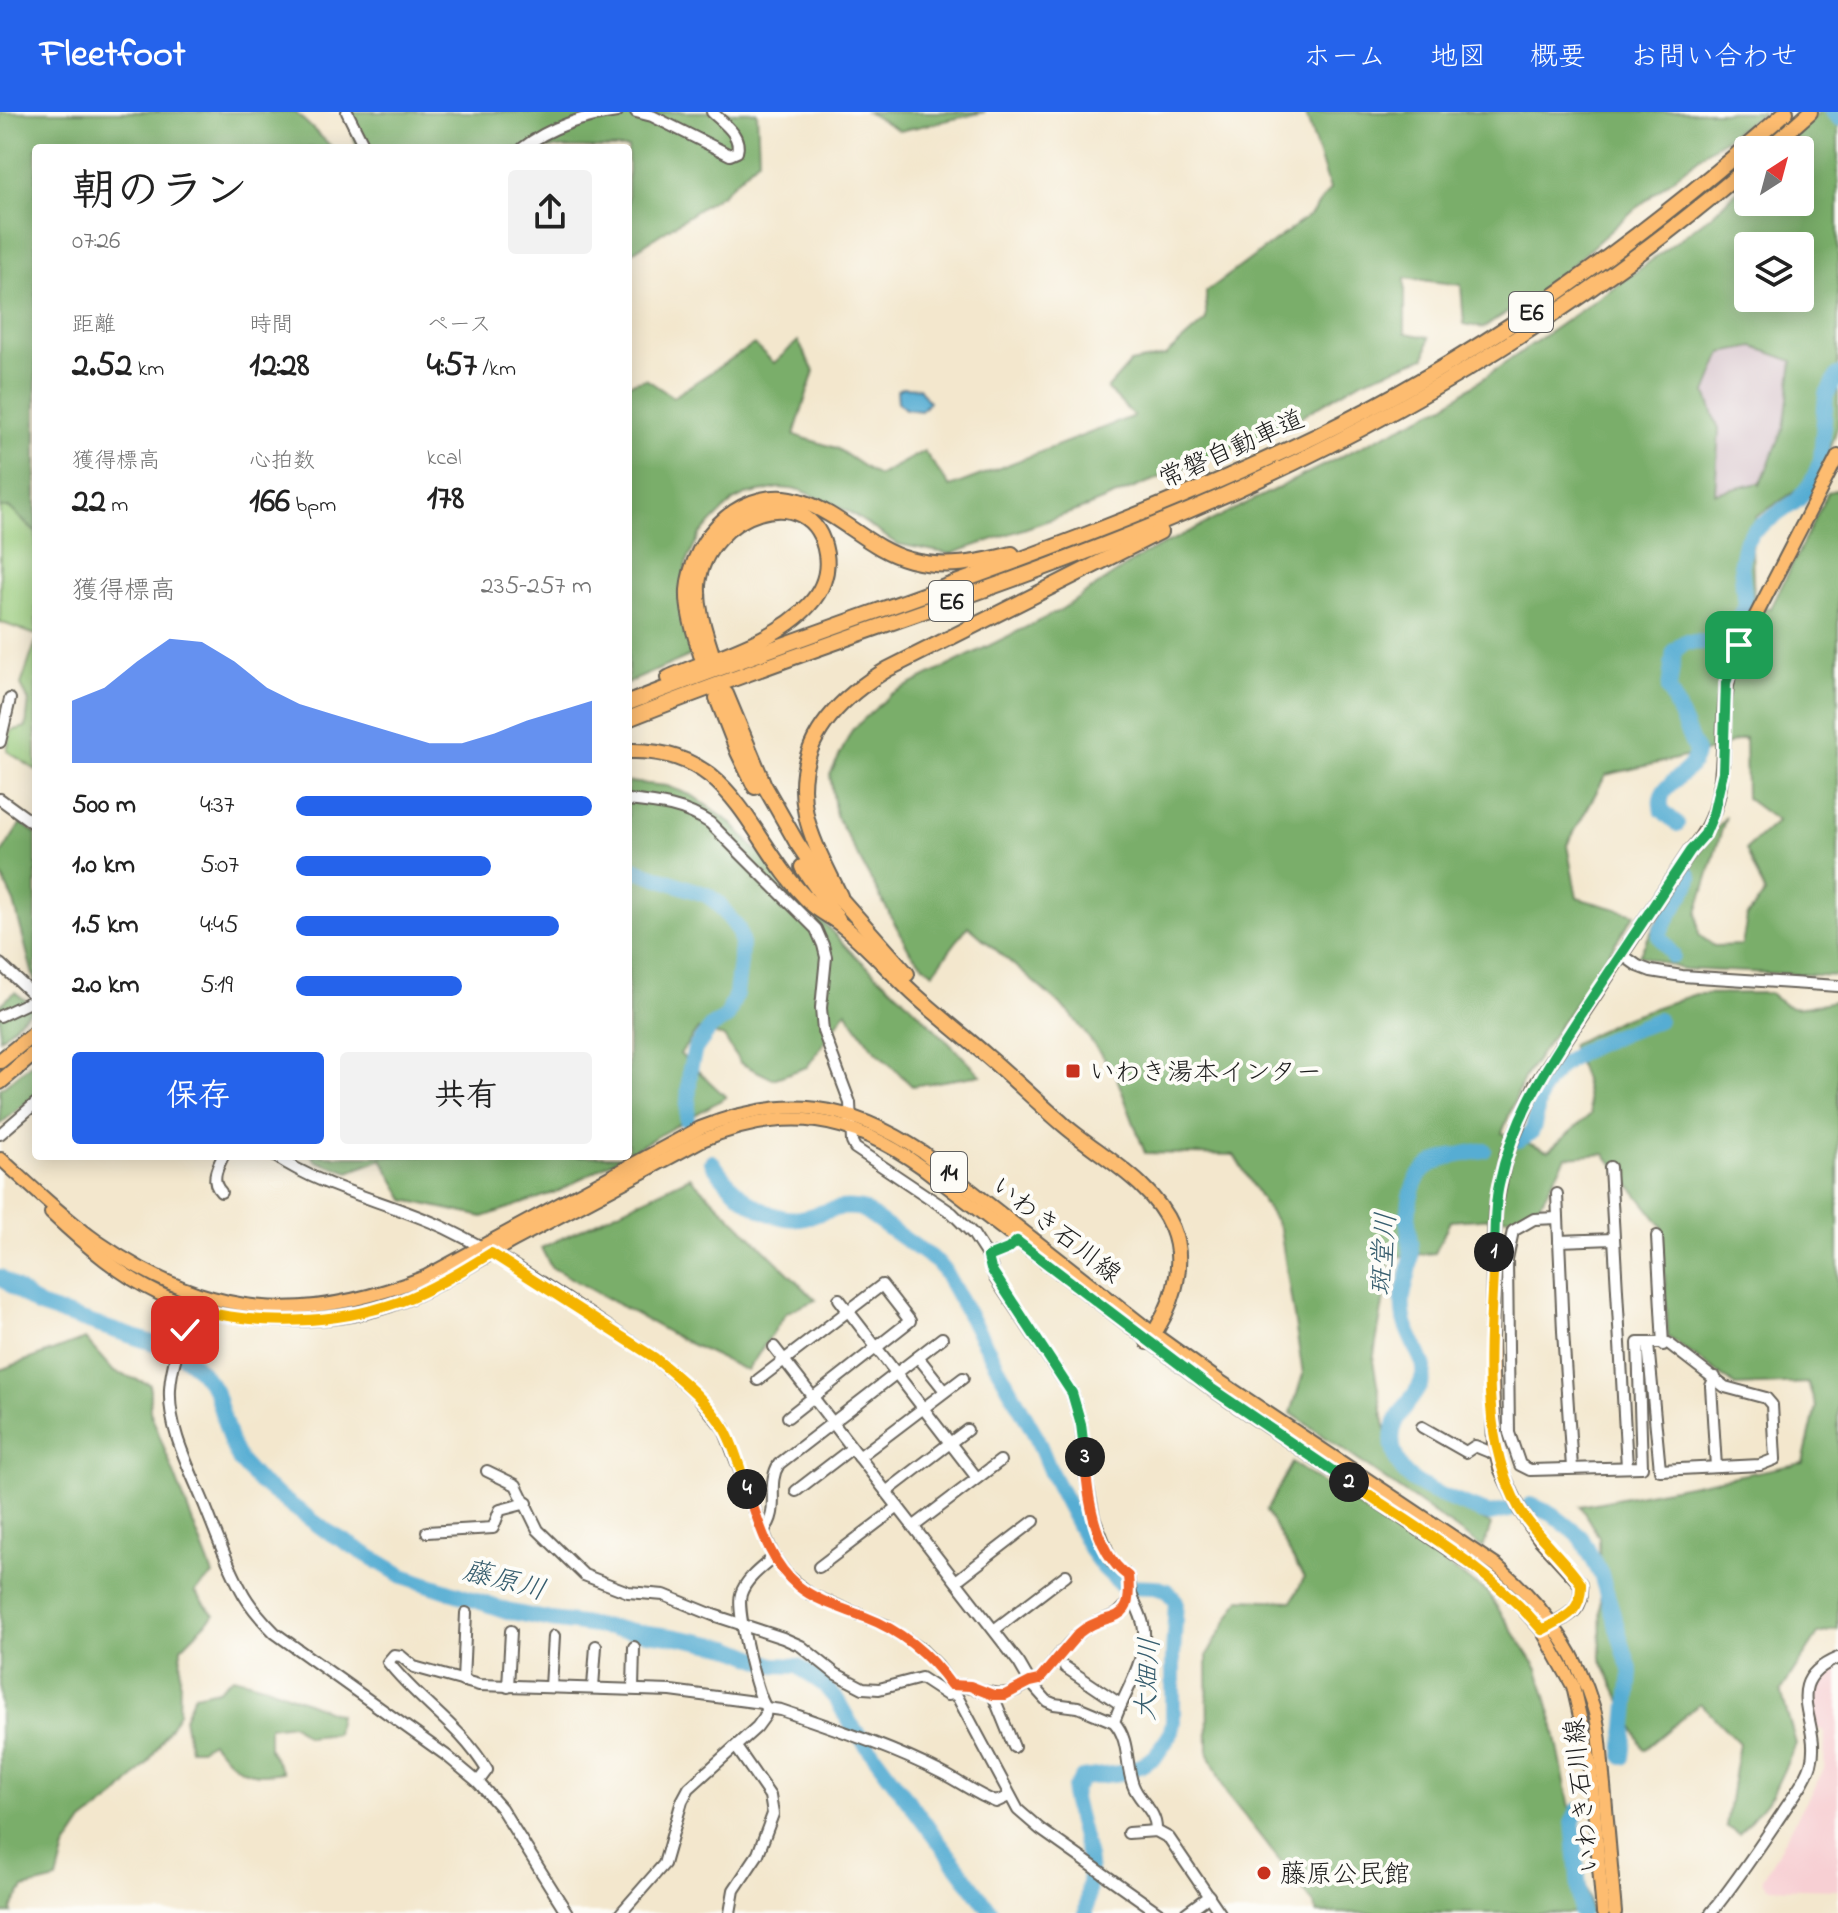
<!DOCTYPE html>
<html lang="ja">
<meta charset="utf-8">
<style>
:root{--surface:#fff;--page:#f2f2f2;--text:#222;--muted:#767676;--accent:#2563eb}
body{margin:0;font-family:"Indie Flower","Klee One",sans-serif;background:var(--page);color:var(--text);height:100vh;display:flex;flex-direction:column;font-size:30px;white-space:nowrap}
*{box-sizing:border-box;margin:0}
p{font-size:26px;color:var(--muted)}
.icon{flex:none;width:44px;height:44px;fill:none;stroke:currentColor;stroke-width:2;stroke-linecap:round;stroke-linejoin:round}
.map{position:relative;flex:1;overflow:hidden}
.panel{position:absolute;left:32px;top:32px;width:600px;height:1016px;display:flex;flex-direction:column;background:var(--surface);border-radius:8px;box-shadow:0 4px 20px #0003}
.panel>*{flex:none}
.needle{width:52px;rotate:36deg}
.buttons{position:absolute;left:1734px;top:24px;display:grid;gap:16px}
.buttons a{display:grid;place-items:center;width:80px;height:80px;border-radius:8px;background:var(--surface);box-shadow:0 4px 20px #0003;font-size:40px}
.pin{position:absolute;display:grid;place-items:center;width:68px;height:68px;color:#fff;margin:-34px;border-radius:16px;box-shadow:0 4px 12px #0006}
.km{position:absolute;width:40px;height:40px;margin:-20px;border-radius:50%;background:#222;color:#fff;font-size:22px;line-height:40px;text-align:center}
.round{display:grid;place-items:center;flex:none;width:84px;height:84px;border-radius:8px;background:var(--page)}
.summary{display:flex;align-items:center;justify-content:space-between;height:136px;padding:0 40px}
h1{font-size:44px;font-weight:700;line-height:60px}
.metrics{display:grid;grid-template-columns:repeat(3,1fr);gap:12px;height:136px;padding:8px 40px}
.metrics div{display:grid;align-content:center}
.metrics b{font-size:34px;font-weight:700}
.metrics small{font-size:22px;font-weight:400}
.metrics p{font-size:22px}
.chart{height:224px;padding:16px 40px}
.chart p{display:flex;justify-content:space-between}
.chart svg{width:100%;height:144px;margin-top:8px;fill:var(--accent);opacity:.7}
.button{display:flex;gap:16px;margin-top:auto;padding:16px 40px}
.button a{flex:1;height:92px;border-radius:8px;background:var(--accent);color:#fff;font-size:32px;font-weight:700;line-height:92px;text-align:center}
.button a+a{background:var(--page);color:var(--text)}
ul{padding:0 40px;list-style:none;font-size:26px}
li{display:grid;grid-template-columns:128px 96px 1fr;align-items:center;height:60px}
li i{height:20px;border-radius:10px;background:var(--accent)}
header{display:flex;align-items:center;gap:48px;box-sizing:border-box;height:112px;padding:0 40px;background:var(--accent);color:#fff}
header strong{font-size:38px}
nav{display:flex;gap:44px;margin-inline-start:auto;font-size:28px}
.map>svg:first-child{display:block}
.built{fill:#f7cfd3}
.industrial{fill:#d2bdc7}
.green{fill:#98ca7b;stroke:#5a734c;stroke-width:2}
.forest{fill:#7aae6b;stroke:#4b6544;stroke-width:2;fill-rule:evenodd}
.water{fill:#56add3;stroke:#396478;stroke-width:2}
.lines{fill:none;stroke-linecap:round;stroke-linejoin:round}
.river{stroke:#56add3;stroke-width:16}
.minor-casing{stroke:#67635a;stroke-width:14}
.major-casing{stroke:#67635a;stroke-width:16}
.highway-casing{stroke:#67635a;stroke-width:18}
.minor{stroke:#fff;stroke-width:10}
.major{stroke:#fdbc6f;stroke-width:12}
.highway{stroke:#fdbc6f;stroke-width:14}
.split-1-casing{stroke:#fff;stroke-width:16}
.split-2-casing{stroke:#fff;stroke-width:16}
.split-3-casing{stroke:#fff;stroke-width:16}
.split-4-casing{stroke:#fff;stroke-width:16}
.split-5-casing{stroke:#fff;stroke-width:16}
.split-1{stroke:#22a559;stroke-width:10}
.split-2{stroke:#f5b400;stroke-width:10}
.split-3{stroke:#22a559;stroke-width:10}
.split-4{stroke:#f0652b;stroke-width:10}
.split-5{stroke:#f5b400;stroke-width:10}
.poi-dot{fill:#c8321e;stroke:#fdfcf7;stroke-width:3}
.labels{text-anchor:middle;stroke-width:8;stroke-linejoin:round;paint-order:stroke}
.shield{fill:#fdfcf7;stroke:#605f5e;stroke-width:2}
.shield-label{font-size:24px;font-weight:bold;fill:#1c1c1c}
.street-label{font-size:26px;fill:#1c1c1c;stroke:#fdfcf7}
.poi-label{font-size:26px;fill:#1c1c1c;stroke:#fdfcf7;text-anchor:start}
.water-label{font-size:28px;font-style:italic;fill:#365d6e;stroke:#fdfcf7}
</style>
<header>
<strong>Fleetfoot</strong>
<nav><a>ホーム</a><a>地図</a><a>概要</a><a>お問い合わせ</a></nav>
</header>
<div class="map">
<svg width="1838" height="1801" viewBox="0 0 1838 1801">
<rect width="100%" height="100%" fill="#fdfcf7"/>
<filter id="ink" filterUnits="userSpaceOnUse"><feTurbulence type="fractalNoise" baseFrequency=".0125" numOctaves="2"/><feDisplacementMap in="SourceGraphic" scale="16" xChannelSelector="R" yChannelSelector="G"/><feConvolveMatrix kernelMatrix="1 2 1 2 8 2 1 2 1" color-interpolation-filters="sRGB"/></filter>
<filter id="wash" filterUnits="userSpaceOnUse"><feTurbulence type="fractalNoise" baseFrequency=".006" numOctaves="4" result="noise"/><feDisplacementMap in="SourceGraphic" scale="32" xChannelSelector="R" yChannelSelector="G"/><feGaussianBlur stdDeviation="1.8" result="paint"/><feColorMatrix in="noise" values="0 0 0 0 0 0 0 0 0 0 0 0 0 0 0 0 0 1.4 0 .05"/><feComposite in="paint" operator="in"/></filter>
<g filter="url(#wash)">
<rect width="100%" height="100%" fill="#f3e7cd"/>
<polygon class="built" points="1838,1555 1838,1778 1768,1776 1762,1768 1824,1657 1825,1620 1815,1615 1811,1589 1814,1573 1823,1561"/>
<polygon class="industrial" points="1754,235 1793,249 1784,316 1761,371 1715,382 1719,318 1706,281 1722,241"/>
<g class="green">
<polygon points="0,396 10,396 36,421 36,523 0,510"/>
<polygon points="36,529 36,658 7,639 11,619 26,615 29,589 21,573"/>
</g>
<g class="forest">
<polygon points="0,0 295,0 333,36 36,36 36,421 10,396 0,396"/>
<polygon points="347,0 757,0 759,47 722,82 628,143 628,36 357,36"/>
<polygon points="867,0 985,0 900,19"/>
<polygon points="1305,0 1764,0 1707,39 1629,102 1547,175 1483,216 1464,212 1461,173 1405,166 1405,221 1429,225 1425,245 1363,268 1282,316 1087,395 951,442 897,432 849,400 800,378 779,376 745,383 733,389 700,422 686,452 682,495 692,543 628,571 628,272 646,267 673,285 754,232 774,251 798,229 814,259 794,323 836,336 878,364 924,339 950,375 1134,304 1107,277 1130,251 1165,244 1206,208 1206,180 1310,103 1330,77"/>
<path d="M1819,0H1838V313L1823,361L1756,405L1752,437L1754,495L1771,496L1828,380L1838,377V864L1682,857L1639,843L1677,771L1726,704L1697,801L1699,823L1714,834L1742,833L1747,805L1765,781L1746,737L1777,709L1746,686L1745,626L1702,641L1606,663L1567,733L1577,786L1635,802L1524,966L1502,1021L1548,1039L1591,1002L1584,968L1571,933L1623,906L1696,882L1769,881C1793,904 1805,894 1835,889L1838,894V1517L1818,1522L1781,1579L1796,1632L1772,1683L1739,1722L1726,1714L1739,1631L1700,1591L1644,1638L1601,1547L1599,1425L1580,1394L1803,1351L1816,1295L1808,1271L1736,1274L1668,1225L1662,1114L1605,1042L1566,1045L1540,1092L1526,1104L1450,1109L1435,1141L1391,1145L1373,1249L1392,1354L1491,1413L1483,1436L1291,1301L1303,1262L1280,1117L1234,1043L1145,1041L1115,961L1070,901L968,814L933,861L911,841L836,704L830,663L852,618L891,582L1059,499L1144,442L1445,293L1637,159L1713,102L1748,68V90H1800V38H1778ZM1748,134H1800V186H1748ZM1754,235L1793,249L1784,316L1760,373L1759,371L1715,381L1719,318L1706,281L1722,241Z"/>
<polygon points="628,670 667,674 693,684 730,710 851,840 910,892 981,963 912,974 871,934 846,899 807,955 773,967 740,951 724,925 698,917 680,942 726,985 628,1041"/>
<polygon points="21,711 36,722 36,875 14,790 0,761 0,744"/>
<polygon points="15,880 34,895 0,927 0,893"/>
<polygon points="36,948 36,983 0,1012 0,977"/>
<polygon points="312,1044 622,1044 559,1079 483,1105 405,1088 382,1047 349,1060 316,1049"/>
<polygon points="690,1065 816,1188 787,1200 747,1259 684,1229 551,1155 541,1136"/>
<polygon points="85,1227 114,1260 150,1272 150,1299 213,1463 195,1480 214,1503 181,1536 179,1601 148,1651 117,1684 83,1710 65,1737 57,1768 24,1776 11,1797 12,1801 0,1801 0,1258"/>
<polygon points="1292,1351 1487,1480 1538,1557 1552,1605 1591,1801 1317,1801 1314,1792 1226,1681 1208,1640 1207,1543 1240,1487 1292,1489 1304,1466 1266,1399"/>
<path d="M233,1565L267,1574L339,1603L336,1622L307,1625L292,1612L269,1615V1637L283,1660C245,1667 237,1657 211,1630L200,1637H190L184,1606L194,1583L218,1578Z"/>
</g>
<polygon class="water" points="903,275 919,276 929,290 921,299 905,297 898,290 897,278"/>
<g class="lines">
<g class="river">
<polyline points="1833,0 1838,6"/>
<path d="M1677,712L1662,698C1653,670 1694,665 1696,640L1669,577L1674,539L1685,530L1726,531L1745,494L1741,450L1745,431L1753,419L1798,388L1812,370L1821,348L1826,283L1838,263"/>
<polyline points="628,755 707,783 718,791 738,817 741,829 740,850 736,882 727,905 711,915 695,937 690,957 687,1008"/>
<polyline points="1673,844 1660,825 1660,819 1689,771 1690,765 1687,760"/>
<path d="M1518,1028L1531,1021C1538,1008 1535,992 1542,978C1564,937 1617,925 1658,908"/>
<path d="M1484,1038C1433,1048 1410,1049 1408,1110C1408,1123 1412,1135 1411,1147C1409,1170 1399,1179 1404,1206C1406,1220 1424,1249 1424,1256C1424,1291 1372,1305 1401,1356C1412,1375 1459,1390 1480,1399L1490,1402L1510,1398"/>
<path d="M712,1050C731,1079 768,1114 806,1105C828,1100 838,1092 862,1097L937,1150L943,1157L1035,1322L1051,1361L1092,1440L1104,1456L1123,1474L1155,1475L1167,1479L1176,1489L1173,1543V1610L1170,1623L1155,1645L1140,1654L1120,1661L1082,1666L1074,1678L1073,1687L1088,1745L1090,1761L1086,1801"/>
<polyline points="0,1165 39,1194 159,1233 183,1244 198,1256 215,1278 231,1331 240,1349 258,1369 325,1418 403,1464 507,1499 551,1508 677,1525 729,1535 773,1553 798,1554 823,1572 837,1588 850,1611 992,1801"/>
<polyline points="1530,1393 1552,1402 1581,1425 1601,1463 1631,1561 1623,1645"/>
<polyline points="1578,1698 1573,1708 1581,1801"/>
</g>
</g>
</g>
<g filter="url(#ink)">
<g class="lines">
<defs>
<g id="minor">
<polyline points="347,0 365,36"/>
<path d="M636,0L652,4L730,43L737,40C742,23 723,11 712,0"/>
<path d="M523,36C549,15 585,4 617,0"/>
<polyline points="0,630 10,587"/>
<polyline points="0,687 36,713"/>
<path d="M628,688C659,691 684,694 710,711L816,817L823,833L826,845L821,896L823,919L850,991L852,1030L855,1036L952,1101L973,1122L988,1145L1008,1137L1021,1123"/>
<polyline points="1621,842 1638,854 1651,859 1682,864 1838,874"/>
<polyline points="0,852 36,885"/>
<polyline points="0,904 36,887"/>
<polyline points="0,1022 36,991"/>
<path d="M275,1044C326,1078 390,1090 445,1116C519,1152 587,1201 655,1246L695,1281L724,1317L763,1419L774,1445L787,1463L811,1483L885,1513L921,1537L936,1552L951,1573L1018,1698L1040,1717L1159,1801"/>
<polyline points="1610,1055 1627,1355"/>
<path d="M221,1080C210,1069 217,1056 223,1044"/>
<polyline points="1557,1082 1563,1219 1572,1356"/>
<polyline points="1558,1106 1534,1107 1513,1119 1507,1147 1509,1321 1520,1353 1530,1358 1642,1355 1638,1231 1668,1231 1725,1275 1766,1286 1772,1293 1775,1347 1760,1353 1660,1358 1648,1232"/>
<polyline points="1657,1124 1663,1233"/>
<polyline points="1559,1129 1614,1127"/>
<polyline points="988,1145 995,1166 1072,1281 1081,1312 1086,1365 1094,1405 1112,1450 1128,1464 1131,1482"/>
<path d="M197,1184C187,1215 172,1244 170,1277C168,1318 190,1357 205,1394C217,1424 228,1455 244,1483C253,1498 263,1509 275,1521L447,1644L478,1670L501,1696L567,1801"/>
<polyline points="839,1187 950,1331 886,1380"/>
<path d="M774,1235L1019,1551L1030,1570C996,1594 986,1574 951,1573"/>
<polyline points="918,1245 945,1279"/>
<polyline points="1715,1265 1711,1274 1716,1355"/>
<polyline points="758,1268 882,1173 910,1209 788,1305"/>
<polyline points="1422,1315 1466,1340 1475,1334 1497,1343"/>
<polyline points="967,1318 950,1331 977,1366"/>
<polyline points="859,1345 963,1266"/>
<polyline points="487,1359 516,1373 538,1418 584,1463 628,1480 664,1483 713,1503 783,1526 801,1534 836,1562 863,1576 879,1577 921,1566 947,1583 955,1582"/>
<polyline points="796,1379 852,1336"/>
<polyline points="913,1415 1000,1349"/>
<path d="M763,1419C782,1399 765,1373 779,1352L942,1226"/>
<polyline points="427,1420 493,1416 500,1398 527,1391"/>
<polyline points="819,1455 898,1395"/>
<polyline points="956,1469 1034,1409"/>
<polyline points="994,1518 1066,1463"/>
<polyline points="1065,1555 1120,1592"/>
<polyline points="463,1569 466,1501"/>
<polyline points="508,1575 511,1519"/>
<polyline points="551,1575 554,1524"/>
<polyline points="593,1575 596,1534"/>
<polyline points="633,1577 634,1535"/>
<polyline points="993,1583 1014,1635"/>
<path d="M766,1596L781,1598C836,1617 891,1635 942,1661C960,1670 977,1683 996,1690L1009,1684"/>
<path d="M1114,1610L1078,1595L1054,1592L1047,1589L1030,1570L1039,1568C1053,1552 1065,1533 1082,1519C1101,1502 1121,1512 1131,1482C1135,1492 1141,1502 1143,1512C1150,1544 1124,1581 1114,1610C1130,1628 1125,1651 1133,1673C1139,1690 1157,1698 1156,1719"/>
<path d="M478,1670L487,1658C459,1612 420,1591 388,1550L394,1543L401,1544L414,1555L479,1573L671,1579L762,1591"/>
<polyline points="1128,1721 1156,1719 1169,1726 1220,1801"/>
<path d="M621,1801L664,1752L682,1689L689,1676L757,1615L765,1604L766,1596C756,1581 736,1498 741,1482C746,1466 763,1455 774,1445"/>
<polyline points="730,1801 734,1778 758,1742 773,1702 770,1684 736,1635"/>
<polyline points="1186,1801 1209,1784"/>
<path d="M1711,1801C1737,1769 1760,1734 1783,1700C1792,1686 1806,1669 1811,1652C1823,1610 1777,1571 1838,1546"/>
</g>
<g id="major">
<path d="M1,1047C32,1075 64,1106 98,1130C207,1206 303,1214 425,1165L700,1016C785,982 848,990 924,1041L1154,1222L1218,1268L1498,1455C1542,1492 1576,1539 1593,1594C1601,1619 1601,1647 1604,1673C1608,1716 1611,1758 1615,1801"/>
<path d="M51,1101C127,1173 181,1207 288,1208C326,1208 366,1203 401,1189C439,1174 473,1151 509,1131C573,1097 638,1063 702,1028C786,993 850,1003 923,1056L1212,1277L1491,1466L1516,1489L1542,1518L1573,1574L1590,1649L1603,1801"/>
<path d="M1548,1515C1569,1503 1583,1499 1581,1472L1539,1426L1520,1398L1500,1356L1494,1332L1491,1226L1495,1098L1506,1043L1535,974L1690,739C1741,683 1712,613 1733,548L1838,344"/>
</g>
<g id="highway">
<polyline points="1767,38 1810,0"/>
<path d="M701,543C695,522 687,500 688,478C692,424 746,370 803,390C842,403 869,437 910,448C945,457 978,451 1012,442"/>
<path d="M668,566C712,546 777,529 809,493C822,479 829,461 826,442C813,362 704,402 698,473C697,497 704,517 711,539"/>
<polyline points="726,582 764,673 797,731 816,759 907,862"/>
<polyline points="717,586 738,640 755,675"/>
<path d="M628,591C857,501 1094,432 1316,324C1490,239 1641,128 1786,0"/>
<path d="M628,607C798,539 974,486 1144,417C1366,328 1566,210 1748,55"/>
<path d="M628,639C738,635 748,733 813,793C822,801 834,806 843,814C868,834 889,859 913,881C937,903 963,923 987,944C1013,966 1037,990 1064,1013C1100,1044 1152,1069 1172,1116C1188,1155 1171,1198 1148,1230"/>
<polyline points="802,755 838,807"/>
<path d="M840,784C828,758 812,731 806,703C791,635 834,589 888,557L1160,420"/>
<polyline points="0,949 36,920"/>
<polyline points="0,970 36,940"/>
</g>
</defs>
<use href="#minor" class="minor-casing"/>
<use href="#major" class="major-casing"/>
<use href="#highway" class="highway-casing"/>
<use href="#minor" class="minor"/>
<use href="#major" class="major"/>
<use href="#highway" class="highway"/>
</g>
</g>
<g class="lines" filter="url(#ink)">
<defs>
<path id="split-1" d="M1494,1140C1495,1117 1494,1095 1499,1073C1514,1001 1549,952 1588,892C1622,841 1656,790 1690,739L1705,722L1713,703L1723,660L1726,571L1739,533"/>
<path id="split-2" d="M1349,1370C1417,1416 1488,1455 1542,1518C1564,1506 1582,1501 1581,1472C1563,1445 1536,1425 1519,1396C1477,1321 1491,1223 1494,1140"/>
<polyline id="split-3" points="1085,1345 1081,1312 1072,1281 991,1157 988,1145 1008,1137 1017,1129 1212,1277 1349,1370"/>
<path id="split-4" d="M747,1377C759,1410 769,1451 798,1474C818,1490 842,1496 865,1505C902,1519 929,1542 951,1573L970,1574L993,1583H1005L1030,1570L1039,1568L1079,1521C1109,1496 1134,1518 1128,1464C1094,1440 1087,1383 1085,1345"/>
<path id="split-5" d="M185,1218L193,1197C260,1214 333,1213 399,1190C431,1178 462,1159 491,1141L655,1246C680,1267 708,1289 725,1318C735,1336 740,1357 747,1377"/>
</defs>
<use href="#split-1" class="split-1-casing"/>
<use href="#split-2" class="split-2-casing"/>
<use href="#split-3" class="split-3-casing"/>
<use href="#split-4" class="split-4-casing"/>
<use href="#split-5" class="split-5-casing"/>
<use href="#split-1" class="split-1"/>
<use href="#split-2" class="split-2"/>
<use href="#split-3" class="split-3"/>
<use href="#split-4" class="split-4"/>
<use href="#split-5" class="split-5"/>
</g>
<g class="poi-dot">
<rect x="1065" y="951" width="16" height="16" rx="4"/>
<circle cx="1264" cy="1761" r="8"/>
</g>
<g class="labels">
<g class="shield">
<rect x="1509" y="180" width="44" height="40" rx="6"/>
<rect x="929" y="469" width="44" height="40" rx="6"/>
<rect x="931" y="1040" width="36" height="40" rx="6"/>
</g>
<g class="shield-label">
<text x="1531" y="208">E6</text>
<text x="951" y="497">E6</text>
<text x="949" y="1068">14</text>
</g>
<g class="street-label">
<text transform="translate(1231 336) rotate(-24)" y="9">常磐自動車道</text>
<text transform="translate(1057 1117) rotate(38)" y="9">いわき石川線</text>
<text transform="translate(1581 1684) rotate(-96)" y="9">いわき石川線</text>
</g>
<g class="poi-label">
<text x="1089" y="968">いわき湯本インター</text>
<text x="1280" y="1770">藤原公民館</text>
</g>
<g class="water-label">
<text transform="translate(1382 1142) rotate(-86)" y="10">斑堂川</text>
<text transform="translate(505 1467) rotate(15)" y="10">藤原川</text>
<text transform="translate(1146 1567) rotate(-87)" y="10">大畑川</text>
</g>
</g>
</svg>
<div class="buttons">
<a><svg class="needle" viewBox="-14 -14 28 28"><path d="M0-13l5 13h-10z" fill="#e53935"/><path d="M0 13l5-13h-10z" fill="#767676"/></svg></a>
<a><svg class="icon" aria-label="layers" viewBox="0 0 24 24"><path d="M12 4l9 5-9 5-9-5zM3 14l9 5 9-5"/></svg></a>
</div>
<div class="pin" style="left:1739px;top:533px;background:#1e9e55"><svg class="icon" aria-label="arrive" viewBox="0 0 24 24"><path d="M6 21V4h12l-3 4 3 4H6"/></svg></div>
<div class="pin" style="left:185px;top:1218px;background:#d93025"><svg class="icon" aria-label="check" viewBox="0 0 24 24"><path d="M5 12l5 5 9-10"/></svg></div>
<b class="km" style="left:1494px;top:1140px">1</b>
<b class="km" style="left:1349px;top:1370px">2</b>
<b class="km" style="left:1085px;top:1345px">3</b>
<b class="km" style="left:747px;top:1377px">4</b>
<section class="panel">
<div class="summary"><div><h1>朝のラン</h1><p>07:26</p></div><a class="round"><svg class="icon" aria-label="share" viewBox="0 0 24 24"><path d="M12 15V3M7 8l5-5 5 5M5 13v7h14v-7"/></svg></a></div>
<div class="metrics">
<div><p>距離</p><b>2.52<small> km</small></b></div>
<div><p>時間</p><b>12:28</b></div>
<div><p>ペース</p><b>4:57<small> /km</small></b></div>
</div>
<div class="metrics">
<div><p>獲得標高</p><b>22<small> m</small></b></div>
<div><p>心拍数</p><b>166<small> bpm</small></b></div>
<div><p>kcal</p><b>178</b></div>
</div>
<div class="chart"><p><span>獲得標高</span>235–257 m</p>
<svg viewBox="0 0 160 44" preserveAspectRatio="none"><path d="M0 44V25L10 21L20 13L30 6L40 7L50 13L60 21L70 26L80 29L90 32L100 35L110 38L120 38L130 35L140 31L150 28L160 25V44z"/></svg>
</div>
<ul>
<li><b>500 m</b>4:37<i style="width:100%"></i></li>
<li><b>1.0 km</b>5:07<i style="width:66%"></i></li>
<li><b>1.5 km</b>4:45<i style="width:89%"></i></li>
<li><b>2.0 km</b>5:19<i style="width:56%"></i></li>
</ul>
<div class="button"><a>保存</a><a>共有</a></div>
</section>
</div>
